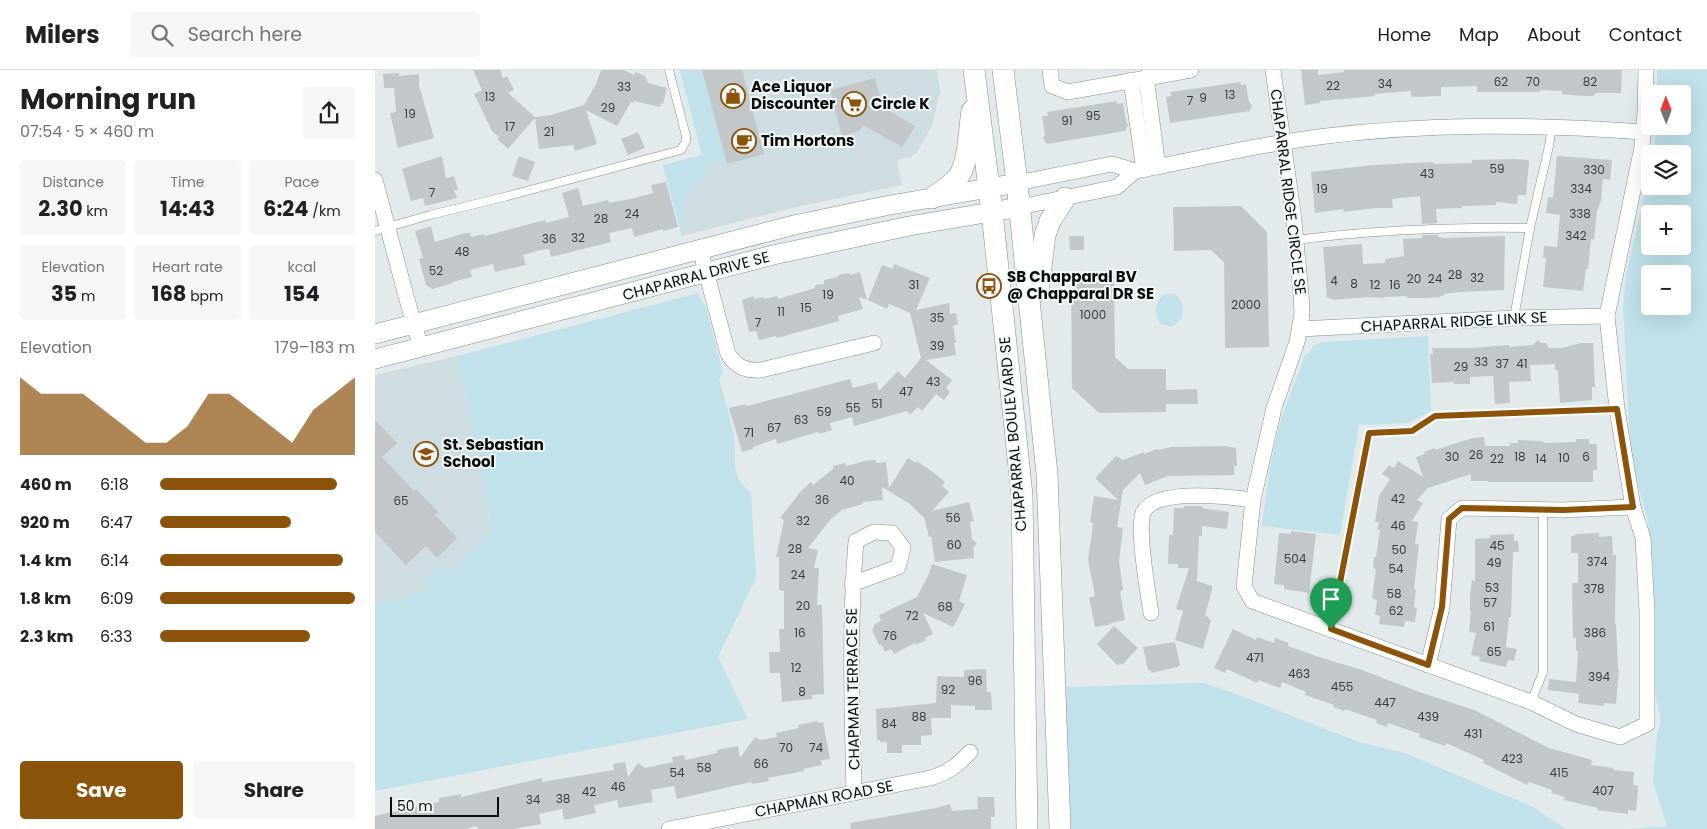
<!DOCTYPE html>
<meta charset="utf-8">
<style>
:root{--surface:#fff;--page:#f6f6f6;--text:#202124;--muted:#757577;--line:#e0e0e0;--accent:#8c530b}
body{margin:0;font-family:Poppins,sans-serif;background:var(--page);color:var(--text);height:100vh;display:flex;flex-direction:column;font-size:19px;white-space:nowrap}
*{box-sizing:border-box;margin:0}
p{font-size:16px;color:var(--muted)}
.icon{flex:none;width:28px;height:28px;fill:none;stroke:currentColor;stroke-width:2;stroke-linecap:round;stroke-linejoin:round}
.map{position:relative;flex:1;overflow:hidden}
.details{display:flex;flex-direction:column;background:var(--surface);width:375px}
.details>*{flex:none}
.needle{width:32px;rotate:359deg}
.buttons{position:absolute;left:1266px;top:15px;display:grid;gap:10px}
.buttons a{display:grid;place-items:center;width:50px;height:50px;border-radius:5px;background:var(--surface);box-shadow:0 5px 20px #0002;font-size:25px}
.scale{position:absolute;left:15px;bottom:12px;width:109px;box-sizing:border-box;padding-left:5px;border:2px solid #0b0d0d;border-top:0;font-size:14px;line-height:18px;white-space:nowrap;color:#0b0d0d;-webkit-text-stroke:4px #f1f8f9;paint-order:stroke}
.pin{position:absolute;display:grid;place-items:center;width:42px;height:42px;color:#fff;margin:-51px -21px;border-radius:50% 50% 50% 0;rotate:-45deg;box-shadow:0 0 5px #0007}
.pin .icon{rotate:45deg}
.round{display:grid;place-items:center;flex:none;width:52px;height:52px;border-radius:5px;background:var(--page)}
.summary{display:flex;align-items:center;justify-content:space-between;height:85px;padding:0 20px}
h1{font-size:28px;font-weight:700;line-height:38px}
.stats{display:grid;grid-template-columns:repeat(3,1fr);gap:8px;height:85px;padding:5px 20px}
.stats div{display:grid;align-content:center;border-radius:5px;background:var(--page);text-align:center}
.stats b{font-size:21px;font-weight:700}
.stats small{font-size:14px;font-weight:400}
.stats p{font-size:14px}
.chart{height:140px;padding:10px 20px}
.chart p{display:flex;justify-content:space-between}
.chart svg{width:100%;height:90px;margin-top:5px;fill:var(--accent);opacity:.7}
.cta{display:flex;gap:10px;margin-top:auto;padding:10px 20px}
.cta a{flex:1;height:58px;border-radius:5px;background:var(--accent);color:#fff;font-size:20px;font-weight:700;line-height:58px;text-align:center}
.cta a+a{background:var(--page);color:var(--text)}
ul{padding:0 20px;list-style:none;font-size:16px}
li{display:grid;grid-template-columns:80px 60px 1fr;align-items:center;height:38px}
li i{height:12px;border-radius:6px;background:var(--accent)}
header{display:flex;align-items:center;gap:30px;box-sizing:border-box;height:70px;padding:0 25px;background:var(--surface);border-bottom:1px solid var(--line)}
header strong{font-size:24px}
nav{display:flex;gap:28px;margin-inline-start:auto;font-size:18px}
.search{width:350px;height:45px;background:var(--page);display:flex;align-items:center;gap:12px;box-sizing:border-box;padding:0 18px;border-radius:5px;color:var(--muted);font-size:19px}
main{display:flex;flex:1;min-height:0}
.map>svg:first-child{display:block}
.built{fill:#cddde1}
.green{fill:#c1e2ea;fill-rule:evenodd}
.building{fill:#c2c8ca}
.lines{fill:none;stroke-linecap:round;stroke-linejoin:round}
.service-casing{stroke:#888e90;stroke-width:9}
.minor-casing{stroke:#888e90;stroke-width:16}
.tertiary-casing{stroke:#888e90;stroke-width:20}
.secondary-casing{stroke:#888e90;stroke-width:22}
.service{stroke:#fff;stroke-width:8}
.minor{stroke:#fff;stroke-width:15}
.tertiary{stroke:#fff;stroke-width:19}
.secondary{stroke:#fff;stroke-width:21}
.route-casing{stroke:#fff;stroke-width:10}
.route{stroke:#8c530b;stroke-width:6}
.labels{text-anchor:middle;stroke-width:4;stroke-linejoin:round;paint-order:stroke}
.number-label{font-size:12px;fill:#393c3c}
.poi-label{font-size:15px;font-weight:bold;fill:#0b0d0d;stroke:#f1f8f9;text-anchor:start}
.street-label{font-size:15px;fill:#0b0d0d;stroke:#f1f8f9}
</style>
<header>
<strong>Milers</strong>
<div class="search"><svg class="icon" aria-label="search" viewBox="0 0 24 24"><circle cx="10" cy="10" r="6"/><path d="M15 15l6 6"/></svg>Search here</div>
<nav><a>Home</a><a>Map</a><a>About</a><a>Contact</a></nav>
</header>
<main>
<section class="details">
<div class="summary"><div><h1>Morning run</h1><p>07:54 · 5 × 460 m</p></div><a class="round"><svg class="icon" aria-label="share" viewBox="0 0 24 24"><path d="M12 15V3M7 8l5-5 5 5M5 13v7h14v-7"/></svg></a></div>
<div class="stats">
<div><p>Distance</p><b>2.30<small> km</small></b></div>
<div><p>Time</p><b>14:43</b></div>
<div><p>Pace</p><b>6:24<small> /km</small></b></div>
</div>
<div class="stats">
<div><p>Elevation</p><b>35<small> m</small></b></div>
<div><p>Heart rate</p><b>168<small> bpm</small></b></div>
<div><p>kcal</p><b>154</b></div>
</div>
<div class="chart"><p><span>Elevation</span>179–183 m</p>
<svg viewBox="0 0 160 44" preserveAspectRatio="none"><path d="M0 44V6L10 14L20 14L30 14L40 22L50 30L60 38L70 38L80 30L90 14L100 14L110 22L120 30L130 38L140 22L150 14L160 6V44z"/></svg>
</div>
<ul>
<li><b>460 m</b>6:18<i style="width:91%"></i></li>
<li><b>920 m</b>6:47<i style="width:67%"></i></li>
<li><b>1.4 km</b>6:14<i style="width:94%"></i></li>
<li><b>1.8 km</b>6:09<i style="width:100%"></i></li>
<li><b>2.3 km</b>6:33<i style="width:77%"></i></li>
</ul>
<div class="cta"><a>Save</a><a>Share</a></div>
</section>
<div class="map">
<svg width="1332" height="759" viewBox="0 0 1332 759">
<rect width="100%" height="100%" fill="#e3eaec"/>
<g class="built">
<polygon points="305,0 562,0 565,22 557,56 542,82 536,87 525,89 522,91 527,115 426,136 307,166 288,95 327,85"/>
<polygon points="82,286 117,462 57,519 0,534 0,305"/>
</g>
<g class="green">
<path d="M305,0H326L350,92L349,94L336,91L334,98L332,99C329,107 324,111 318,117C305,131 306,149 309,166H307L288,95L327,85Z"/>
<path d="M1282,0H1332V759H1254L1292,756L1278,712L1282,664L1286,652L1280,622L1278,493L1273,451L1261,409L1255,376L1248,236L1251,205L1275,100V116H1308V84H1278L1282,56H1308V24H1282ZM1275,144H1308V176H1275ZM1275,204H1308V236H1275Z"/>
<path d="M323,223L331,238L348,302L344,309C349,329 357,349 359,369C363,393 353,404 376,422L381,508L343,587L373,649L0,721V534L57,519L58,518L52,519L46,508L55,505L65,494L74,503L117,462L82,286Z"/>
<path d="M794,223C808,224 811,240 805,251L796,257L786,254C777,244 780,226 794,223Z"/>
<path d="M1053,266L1056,341L1033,353L984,355L965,465L887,456C891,421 896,387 905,353C912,330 923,307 930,284H933L939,275L948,272Z"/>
<polygon points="820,613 829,613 856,622 984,672 1030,683 1158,737 1191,759 693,759 690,617"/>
</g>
<g class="building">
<polygon points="98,0 125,0 128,8 132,6 139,20 133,23 160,47 176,45 209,35 221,14 226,0 249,0 259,5 261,2 270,6 273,13 292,18 288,34 286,33 285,37 259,31 258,33 256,32 242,56 211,40 222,74 200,81 198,75 164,79 160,48 133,79 122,69 124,67 117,61 99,24 107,20"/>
<polygon points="327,0 367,0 389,84 352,94"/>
<polygon points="926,0 943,0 943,5 969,2 969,0 1247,0 1246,23 1221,23 1218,26 1207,26 1187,24 1187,21 1165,20 1165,22 1102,22 1102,16 1066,17 1066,26 1036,27 1036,21 999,24 1000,26 945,31 945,33 930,35"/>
<polygon points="24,3 24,6 44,4 44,15 59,68 23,78 15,43 21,42 19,18 9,18 8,4"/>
<polygon points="500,8 505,26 501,33 540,56 527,77 488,55 484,61 467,66 455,20"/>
<polygon points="865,12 866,15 871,14 874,32 877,35 875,41 795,53 791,27 796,26 796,22"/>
<polygon points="742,31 742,34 748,33 751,51 753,55 750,61 672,74 668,68 670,65 667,46 673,46 672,42"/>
<polygon points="263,62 270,78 253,85 246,69"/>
<polygon points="67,86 71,108 79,106 83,120 79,120 82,128 50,136 48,128 36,131 27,99"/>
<polygon points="144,86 160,92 153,111 137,106"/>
<polygon points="1182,86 1237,90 1235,110 1228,109 1226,131 1222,141 1219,170 1216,169 1213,199 1211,198 1208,221 1168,217 1171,188 1168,188 1169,176 1182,177 1185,145 1171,143 1173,127 1178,128"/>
<polygon points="1138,89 1153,90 1154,92 1151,125 1143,125 1142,134 1121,132 1121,135 1087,136 1087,138 1061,139 1062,153 1047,154 1045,126 1017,129 1018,138 1001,138 969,142 968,139 940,143 936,102 999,95 1058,92 1059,94 1097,93 1097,90"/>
<polygon points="291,112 303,157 288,161 288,159 259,167 257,158 234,163 236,172 176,187 174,179 166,180 148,185 151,195 120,202 118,194 95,200 97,207 77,212 78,213 57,219 51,215 44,189 48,188 40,161 56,156 60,172 90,163 95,163 96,167 109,164 110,166 170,150 171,153 194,147 187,123 203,118 208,136 233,130 234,133 255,129 278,123 276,115"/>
<polygon points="866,136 892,162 894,277 850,278 849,192 836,180 799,181 798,137"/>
<polygon points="1047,165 1063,165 1063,167 1068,168 1130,166 1129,220 1085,222 1069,224 1069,226 1065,226 1065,227 1053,228 1032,228 1032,226 1009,227 1009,228 993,227 957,230 956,228 952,228 948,177 987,174 988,194 1010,193 1010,189 1029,186 1028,169 1047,168"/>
<polygon points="694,166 709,166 709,180 695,180"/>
<polygon points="519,194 555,208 541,240 574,233 575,244 581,243 583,254 578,256 581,272 579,273 581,285 551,290 577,310 571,318 575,322 569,330 561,324 547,341 543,337 535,345 532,341 479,356 477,347 455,353 457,360 444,364 443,362 402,374 401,369 378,377 378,379 367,382 354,338 371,334 372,336 475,309 478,318 501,312 504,321 523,301 530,308 546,288 535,243 514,234 512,239 493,230 507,195 517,199"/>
<polygon points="485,202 492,230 484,227 488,239 463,246 464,251 402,268 401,266 384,270 381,261 374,262 367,230 379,226 379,229 388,227 389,229 402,226 403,229 440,218 440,215 449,214 449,210 463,207 463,205 474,203 475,205"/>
<polygon points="696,202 739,202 740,287 753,299 791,299 791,320 822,319 823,334 791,334 791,342 724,343 697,318"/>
<polygon points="1163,270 1166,273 1172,273 1173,278 1186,278 1206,273 1218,273 1220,317 1217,317 1217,330 1185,333 1183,304 1183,300 1180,300 1180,294 1155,295 1156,311 1134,312 1135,333 1120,334 1118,306 1095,307 1095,314 1079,314 1079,312 1057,313 1055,284 1058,284 1057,278 1097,278 1134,275 1134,277 1158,275"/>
<polygon points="0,350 22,373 7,387 39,421 41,419 63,442 60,445 82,468 62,488 51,476 31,495 0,462"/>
<polygon points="1109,367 1110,376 1135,376 1135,373 1143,373 1143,370 1166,371 1170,373 1201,372 1201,369 1214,369 1214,374 1222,374 1222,400 1218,400 1218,412 1113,412 1113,411 1096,411 1096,404 1053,418 1042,430 1048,433 1037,451 1043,452 1040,474 1044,474 1039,519 1041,519 1039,537 1042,538 1040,552 1030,551 1029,557 1004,554 1005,546 1000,545 1002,530 997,528 1001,499 998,498 999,487 1001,487 1005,460 1002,460 1004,452 1000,452 1004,426 1015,409 1007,404 1014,395 1019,398 1023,391 1048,407 1041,387 1050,384 1049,382 1060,378 1060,380 1098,368"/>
<polygon points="850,376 861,378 862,396 859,396 859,405 793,406 770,415 765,403 748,420 742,457 748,458 744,491 748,519 745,522 750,550 735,553 737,554 720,557 714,528 720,526 713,490 718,455 718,453 715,452 719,426 743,430 721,409 722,406 741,386 748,390 769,382 769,384 782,379 783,380 796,377"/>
<polygon points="533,388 541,393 542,391 559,403 570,412 567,416 574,422 557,441 594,432 599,451 595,452 597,469 602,473 598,478 599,488 560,492 556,466 554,467 549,448 535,434 507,417 508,430 487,432 488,434 467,440 456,449 433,478 443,480 439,498 444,498 442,535 447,535 449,624 437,625 437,629 407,632 405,603 395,603 394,582 405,582 404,559 409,559 409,521 404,520 404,487 401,487 409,450 405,448 426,421 436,412 438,415 458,399 458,396 470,393 471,396 494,390 501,390 501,393 511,392 514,418"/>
<polygon points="809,436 827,436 827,438 854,442 852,459 827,456 827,466 824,466 822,511 837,516 837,519 830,546 834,547 833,549 836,550 828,579 800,570 808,541 801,539 814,498 803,498 803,494 793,494 794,465 798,465 799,438 809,438"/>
<polygon points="916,461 941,464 934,523 909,519 909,515 899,514 904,463 916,464"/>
<polygon points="1224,463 1224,467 1237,466 1238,485 1241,485 1240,554 1241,554 1243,599 1244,599 1241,634 1229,633 1229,636 1203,633 1204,624 1173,620 1174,609 1201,612 1203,581 1201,581 1201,568 1198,568 1197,513 1203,513 1203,483 1196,483 1196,466 1200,466 1200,464"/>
<polygon points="1139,464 1139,471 1143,471 1144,482 1138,482 1136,547 1134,547 1131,577 1142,579 1139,591 1133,590 1131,597 1104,591 1105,587 1096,585 1101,563 1094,562 1096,542 1095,541 1095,527 1097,510 1100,511 1100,469 1115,468 1115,465"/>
<polygon points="557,494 592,505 584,531 590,534 583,548 578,557 548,543 558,564 550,568 551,570 541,575 540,573 519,584 516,579 510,582 506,574 504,575 497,560 500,554 506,551 504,545 542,527 554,504"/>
<polygon points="739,556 763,578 747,595 745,593 743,596 722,574"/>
<polygon points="858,559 881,570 882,567 899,573 900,568 914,573 913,576 944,587 987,600 1044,622 1099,640 1174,678 1217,690 1216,695 1239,698 1238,700 1259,702 1258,715 1262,715 1263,719 1261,741 1253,740 1253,744 1222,740 1223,738 1189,730 1190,727 1176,723 1177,720 1154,712 1152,715 1108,693 1109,690 1071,673 1070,676 1055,671 1044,667 1045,664 1013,653 1012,657 1001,653 1002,650 970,639 969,641 958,637 959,635 930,625 931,622 907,612 905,618 883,610 882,613 852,599 850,603 839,598"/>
<polygon points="800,572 805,595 802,597 776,603 776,600 773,600 768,577"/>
<polygon points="611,599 612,622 616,622 617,640 600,640 600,636 576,635 576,648 556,648 557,665 546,666 546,675 527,675 527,683 512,683 512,672 505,672 505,670 502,670 501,639 561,633 562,606 589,607 589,600"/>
<polygon points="443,651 443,653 448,652 455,689 446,690 447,695 428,699 429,701 393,708 394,711 377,714 376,712 302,729 299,716 276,720 278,732 244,738 242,730 219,735 221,743 189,750 187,739 164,744 166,754 138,759 103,759 102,756 90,759 0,759 0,746 64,732 64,728 86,724 86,727 167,708 167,712 239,700 238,694 250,692 253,707 263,693 270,698 298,692 297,687 309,685 310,690 342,683 342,680 363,676 365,688 380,667 385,670 402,667 401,663 424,658 423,655"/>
<polygon points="602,727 619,727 620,747 616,747 616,759 476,759 475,753 561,738 575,734 577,741 603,739"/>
</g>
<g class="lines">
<defs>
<g id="service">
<polyline points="0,161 55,145 129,127 306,80 311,71 311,66 294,0"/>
<path d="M921,170C999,160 1077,157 1155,158"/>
<polyline points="1139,248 1155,158 1174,76 1177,56"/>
<polyline points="956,559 994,363 1037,361 1060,346 1242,339"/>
<polyline points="1156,632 1168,602 1168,439"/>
</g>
<g id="minor">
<polyline points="675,0 677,16 693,22 816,0"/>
<polyline points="898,0 918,142 926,223 927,244 922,272 899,338 878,430 869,516 877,531 1156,632 1201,654 1245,667 1272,654 1272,542 1268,468 1258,437 1242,339 1232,246 1267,77 1270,43 1271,0"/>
<polyline points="771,7 783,97"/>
<polyline points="756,10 769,100"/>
<polyline points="0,110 31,226 46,278"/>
<path d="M642,113L737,94L760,101C820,90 881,75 943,67C1054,53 1158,54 1269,62"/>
<polyline points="645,137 742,117 760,101"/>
<path d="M325,179L353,284C361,297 371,301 386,300L499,273"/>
<polyline points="925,259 1139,248 1232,246"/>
<path d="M477,514L523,497L528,478L517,463L499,462L481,471C474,555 477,639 479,723"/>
<path d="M776,543C773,522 762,461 768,443C779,417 856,427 878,430"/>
<polyline points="1053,595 1067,537 1074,449 1087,438 1188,440 1258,437"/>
<path d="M294,759L555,708C573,703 583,695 595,682"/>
</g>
<g id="tertiary">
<polyline points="0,264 419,155 510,136 642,113"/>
<polyline points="0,289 398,185 534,156 645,137"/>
</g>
<g id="secondary">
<polyline points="599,0 617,142 647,425 652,759"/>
<polyline points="628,0 642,113 672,404 685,759"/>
<path d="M557,128C566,122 576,116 583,107C594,93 594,59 597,41"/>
<polyline points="663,221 670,165 675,151 690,128"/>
</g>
</defs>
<use href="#service" class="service-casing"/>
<use href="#minor" class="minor-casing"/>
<use href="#tertiary" class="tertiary-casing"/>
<use href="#secondary" class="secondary-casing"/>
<use href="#service" class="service"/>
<use href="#minor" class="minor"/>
<use href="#tertiary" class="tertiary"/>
<use href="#secondary" class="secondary"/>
</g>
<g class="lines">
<defs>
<polygon id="route" points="1242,339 1258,437 1188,440 1087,438 1074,449 1067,537 1053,595 956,559 994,363 1037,361 1060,346"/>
</defs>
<use href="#route" class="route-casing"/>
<use href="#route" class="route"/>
</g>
<defs>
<symbol id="shop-ring" viewBox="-11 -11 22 22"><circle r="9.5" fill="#f1f8f9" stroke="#8c530b" stroke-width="1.5"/><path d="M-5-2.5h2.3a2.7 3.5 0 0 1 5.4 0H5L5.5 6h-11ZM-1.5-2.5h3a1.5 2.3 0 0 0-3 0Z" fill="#8c530b"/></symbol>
<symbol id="supermarket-ring" viewBox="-11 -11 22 22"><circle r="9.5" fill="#f1f8f9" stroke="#8c530b" stroke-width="1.5"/><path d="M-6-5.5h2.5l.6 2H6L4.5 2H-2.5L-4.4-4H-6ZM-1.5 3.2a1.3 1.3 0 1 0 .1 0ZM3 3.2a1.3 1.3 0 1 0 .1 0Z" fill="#8c530b"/></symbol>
<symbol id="cafe-ring" viewBox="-11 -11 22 22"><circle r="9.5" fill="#f1f8f9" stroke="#8c530b" stroke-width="1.5"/><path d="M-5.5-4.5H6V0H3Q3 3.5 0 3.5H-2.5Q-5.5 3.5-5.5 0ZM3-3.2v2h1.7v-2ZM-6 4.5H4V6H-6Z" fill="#8c530b"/></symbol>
<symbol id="bus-ring" viewBox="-11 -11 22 22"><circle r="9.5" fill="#f1f8f9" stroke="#8c530b" stroke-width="1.5"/><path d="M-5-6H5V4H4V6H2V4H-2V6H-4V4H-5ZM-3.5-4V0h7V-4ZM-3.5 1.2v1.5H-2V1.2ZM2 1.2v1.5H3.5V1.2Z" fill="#8c530b"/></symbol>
<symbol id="school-ring" viewBox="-11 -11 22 22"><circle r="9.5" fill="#f1f8f9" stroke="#8c530b" stroke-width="1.5"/><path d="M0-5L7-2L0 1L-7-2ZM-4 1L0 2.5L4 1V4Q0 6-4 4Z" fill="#8c530b"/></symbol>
</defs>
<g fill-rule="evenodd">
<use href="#shop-ring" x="344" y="12" width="28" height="28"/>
<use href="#supermarket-ring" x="465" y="20" width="28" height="28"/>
<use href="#cafe-ring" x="355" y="57" width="28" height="28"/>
<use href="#bus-ring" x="600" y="202" width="28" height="28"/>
<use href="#school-ring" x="37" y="370" width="28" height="28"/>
</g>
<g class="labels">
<g class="number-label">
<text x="1126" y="16">62</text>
<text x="1158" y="16">70</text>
<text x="1215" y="16">82</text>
<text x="1010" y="18">34</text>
<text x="958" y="20">22</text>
<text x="249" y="21">33</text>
<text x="855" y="29">13</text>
<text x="115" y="31">13</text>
<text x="828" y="32">9</text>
<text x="815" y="35">7</text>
<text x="233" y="42">29</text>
<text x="35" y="48">19</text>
<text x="718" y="50">95</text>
<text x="692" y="55">91</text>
<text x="135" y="61">17</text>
<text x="174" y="66">21</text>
<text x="1122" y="103">59</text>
<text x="1219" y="104">330</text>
<text x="1052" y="108">43</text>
<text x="947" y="123">19</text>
<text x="1206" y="123">334</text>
<text x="57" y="127">7</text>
<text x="257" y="148">24</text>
<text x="1205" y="148">338</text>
<text x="226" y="153">28</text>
<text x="1201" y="170">342</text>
<text x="203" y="172">32</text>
<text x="174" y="173">36</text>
<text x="87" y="186">48</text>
<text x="61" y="205">52</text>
<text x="1080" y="209">28</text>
<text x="1102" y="212">32</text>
<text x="1039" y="213">20</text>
<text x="1060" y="213">24</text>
<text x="959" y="215">4</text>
<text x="979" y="218">8</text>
<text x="539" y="219">31</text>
<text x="1000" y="219">12</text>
<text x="1020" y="219">16</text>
<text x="453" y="229">19</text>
<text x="871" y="239">2000</text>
<text x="431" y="242">15</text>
<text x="406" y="246">11</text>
<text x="718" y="249">1000</text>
<text x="562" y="252">35</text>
<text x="383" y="257">7</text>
<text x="562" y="280">39</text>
<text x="1106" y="296">33</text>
<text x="1127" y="298">37</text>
<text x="1147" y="298">41</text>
<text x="1086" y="301">29</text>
<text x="558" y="316">43</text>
<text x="531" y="326">47</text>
<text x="502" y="338">51</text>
<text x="478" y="342">55</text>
<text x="449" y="346">59</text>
<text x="426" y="354">63</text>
<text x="399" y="362">67</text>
<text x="374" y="367">71</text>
<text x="1101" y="389">26</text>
<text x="1077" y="391">30</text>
<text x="1145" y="391">18</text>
<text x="1211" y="391">6</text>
<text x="1189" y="392">10</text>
<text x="1122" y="393">22</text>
<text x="1166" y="393">14</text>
<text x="472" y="415">40</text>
<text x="1023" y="433">42</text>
<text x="447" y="434">36</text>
<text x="26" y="435">65</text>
<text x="578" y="452">56</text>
<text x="428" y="455">32</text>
<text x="1023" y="460">46</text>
<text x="579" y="479">60</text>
<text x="1122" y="480">45</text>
<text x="420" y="483">28</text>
<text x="1024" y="484">50</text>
<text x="920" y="493">504</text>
<text x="1222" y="496">374</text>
<text x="1119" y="497">49</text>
<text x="1021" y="503">54</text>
<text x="423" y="509">24</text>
<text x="1117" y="522">53</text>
<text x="1219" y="523">378</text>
<text x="1019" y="528">58</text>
<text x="1115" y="537">57</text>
<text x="428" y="540">20</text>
<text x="570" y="541">68</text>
<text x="1021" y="545">62</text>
<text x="537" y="550">72</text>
<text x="1114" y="561">61</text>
<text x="425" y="567">16</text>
<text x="1220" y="567">386</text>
<text x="515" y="570">76</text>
<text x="1119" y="586">65</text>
<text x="880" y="592">471</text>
<text x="421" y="602">12</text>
<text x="924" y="608">463</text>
<text x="1224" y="611">394</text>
<text x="600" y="615">96</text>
<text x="967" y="621">455</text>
<text x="573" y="624">92</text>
<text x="427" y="626">8</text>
<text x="1010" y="637">447</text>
<text x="544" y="651">88</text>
<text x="1053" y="651">439</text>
<text x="514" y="658">84</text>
<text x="1098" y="668">431</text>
<text x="411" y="682">70</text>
<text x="441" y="682">74</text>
<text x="1137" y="693">423</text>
<text x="386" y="698">66</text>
<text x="329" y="702">58</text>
<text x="302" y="707">54</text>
<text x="1184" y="707">415</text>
<text x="243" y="721">46</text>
<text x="1228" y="725">407</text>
<text x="214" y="726">42</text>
<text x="188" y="733">38</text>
<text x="158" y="734">34</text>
</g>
<g class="poi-label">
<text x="376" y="22">Ace Liquor<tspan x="376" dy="17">Discounter</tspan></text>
<text x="496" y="39">Circle K</text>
<text x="386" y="76">Tim Hortons</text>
<text x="632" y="212">SB Chapparal BV<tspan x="632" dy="17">@ Chapparal DR SE</tspan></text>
<text x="68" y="380">St. Sebastian<tspan x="68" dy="17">School</tspan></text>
</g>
<g class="street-label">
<text transform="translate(913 122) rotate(83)" y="5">CHAPARRAL RIDGE CIRCLE SE</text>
<text transform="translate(321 206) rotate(-15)" y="5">CHAPARRAL DRIVE SE</text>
<text transform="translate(1079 252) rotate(-3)" y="5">CHAPARRAL RIDGE LINK SE</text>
<text transform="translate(638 364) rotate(-95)" y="5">CHAPARRAL BOULEVARD SE</text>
<text transform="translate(478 619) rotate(-91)" y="5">CHAPMAN TERRACE SE</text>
<text transform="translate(449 729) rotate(-11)" y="5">CHAPMAN ROAD SE</text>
</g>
</g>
</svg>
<div class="buttons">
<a><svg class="needle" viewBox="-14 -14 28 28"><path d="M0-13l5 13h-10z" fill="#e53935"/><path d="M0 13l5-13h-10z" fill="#757577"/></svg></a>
<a><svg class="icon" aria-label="layers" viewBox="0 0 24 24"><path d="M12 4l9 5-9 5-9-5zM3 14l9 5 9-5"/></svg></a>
<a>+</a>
<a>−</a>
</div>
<div class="scale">50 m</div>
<div class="pin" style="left:956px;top:559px;background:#1e9e55"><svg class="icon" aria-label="arrive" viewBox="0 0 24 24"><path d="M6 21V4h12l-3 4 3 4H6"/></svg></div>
</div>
</main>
